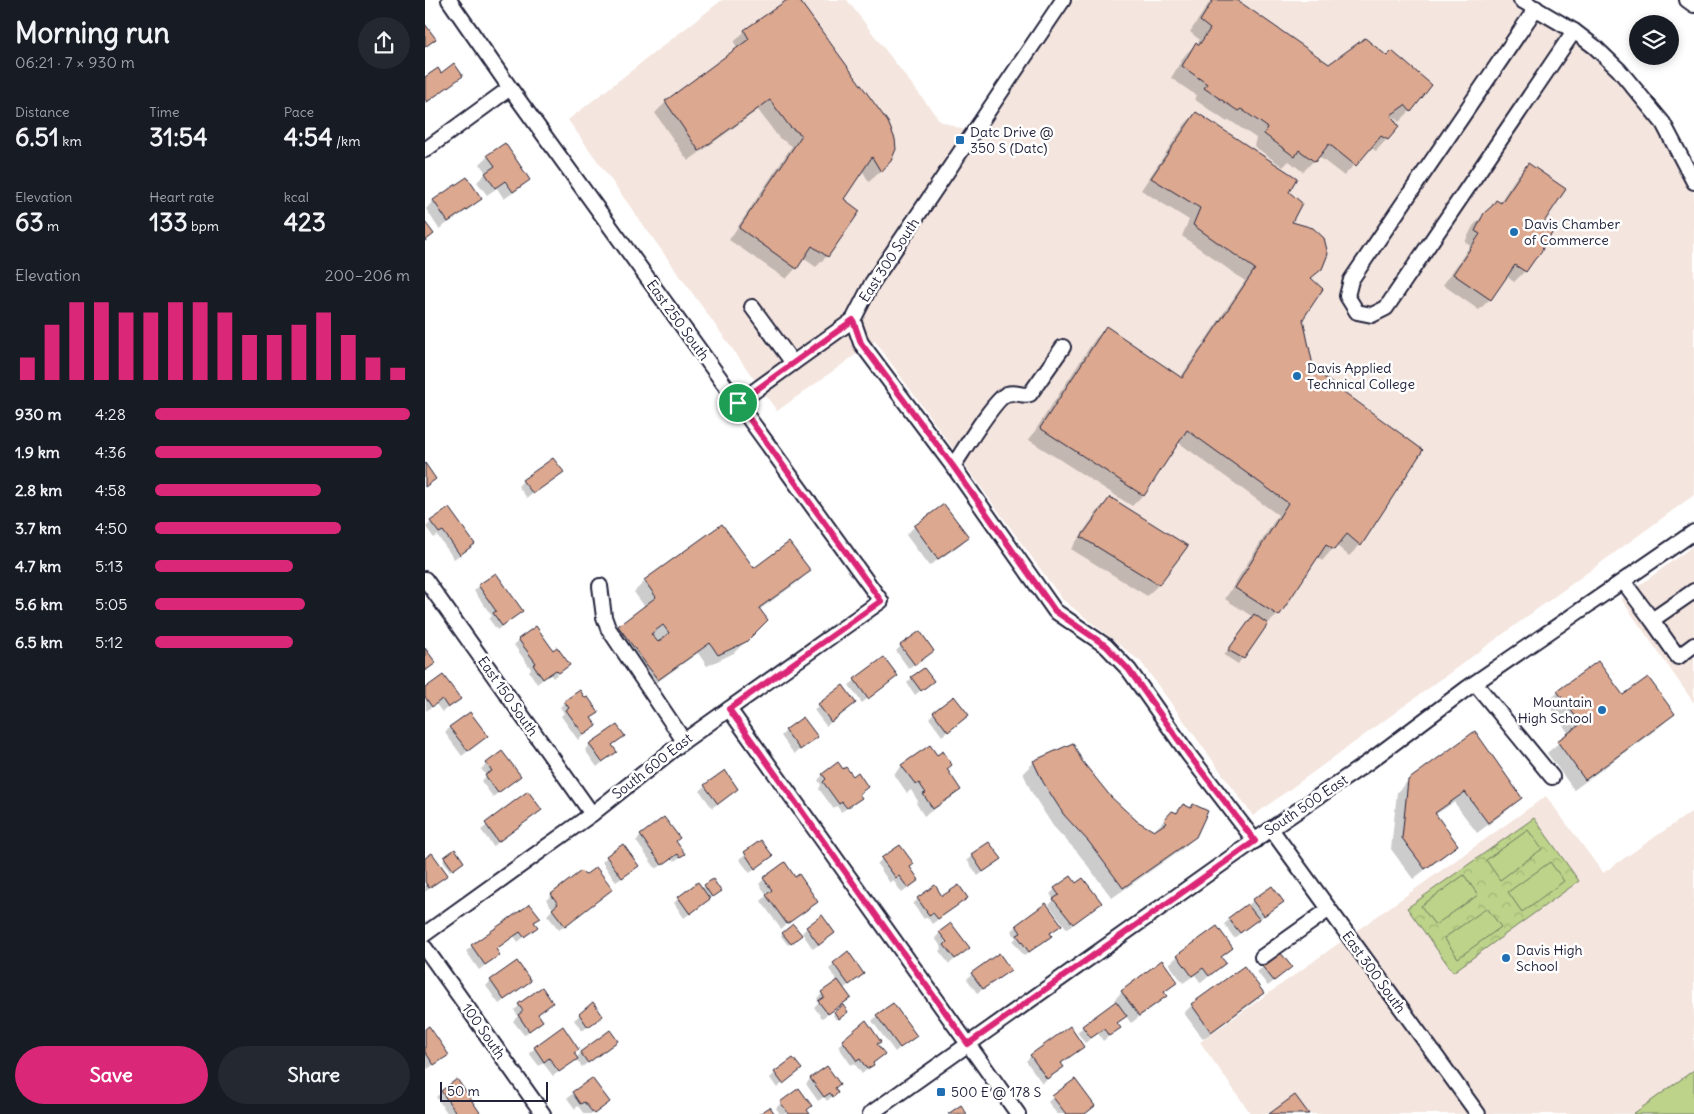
<!DOCTYPE html>
<meta charset="utf-8">
<style>
:root{--surface:#171b24;--page:#242831;--text:#f1f3f6;--muted:#9ea1a6;--accent:#db2777}
body{margin:0;font-family:Delius,sans-serif;background:var(--page);color:var(--text);height:100vh;display:flex;flex-direction:column;font-size:19px;white-space:nowrap}
*{box-sizing:border-box;margin:0}
p{font-size:16px;color:var(--muted)}
.icon{flex:none;width:28px;height:28px;fill:none;stroke:currentColor;stroke-width:2;stroke-linecap:round;stroke-linejoin:round}
.map{position:relative;flex:1;overflow:hidden}
.sheet{display:flex;flex-direction:column;background:var(--surface);width:425px}
.sheet>*{flex:none}
.buttons{position:absolute;left:1204px;top:15px;display:grid;gap:10px}
.buttons a{display:grid;place-items:center;width:50px;height:50px;border-radius:50%;background:var(--surface);box-shadow:0 2px 8px #0003;font-size:25px}
.scale{position:absolute;left:15px;bottom:12px;width:108px;box-sizing:border-box;padding-left:5px;border:2px solid #22223b;border-top:0;font-size:14px;line-height:18px;white-space:nowrap;color:#22223b;-webkit-text-stroke:4px #fff;paint-order:stroke}
.pin{position:absolute;display:grid;place-items:center;width:42px;height:42px;color:#fff;margin:-21px;border:2px solid #fff;border-radius:50%;box-shadow:0 1px 5px #0007}
.round{display:grid;place-items:center;flex:none;width:52px;height:52px;border-radius:26px;background:var(--page)}
.overview{display:flex;align-items:center;justify-content:space-between;height:85px;padding:0 15px}
h1{font-size:28px;font-weight:700;line-height:38px}
.stats{display:grid;grid-template-columns:repeat(3,1fr);gap:8px;height:85px;padding:5px 15px}
.stats div{display:grid;align-content:center}
.stats b{font-size:25px;font-weight:700}
.stats small{font-size:14px;font-weight:400}
.stats p{font-size:14px}
.chart{height:140px;padding:10px 15px}
.chart p{display:flex;justify-content:space-between}
.chart svg{width:100%;height:90px;margin-top:5px;stroke:var(--accent);stroke-width:6}
.primary-button{display:flex;gap:10px;margin-top:auto;padding:10px 15px}
.primary-button a{flex:1;height:58px;border-radius:30px;background:var(--accent);color:#fff;font-size:20px;font-weight:700;line-height:58px;text-align:center}
.primary-button a+a{background:var(--page);color:var(--text)}
ul{padding:0 15px;list-style:none;font-size:16px}
li{display:grid;grid-template-columns:80px 60px 1fr;align-items:center;height:38px}
li i{height:12px;border-radius:6px;background:var(--accent)}
main{display:flex;flex:1;min-height:0}
.map>svg:first-child{display:block}
.built{fill:#f4e5de}
.park{fill:url(#park-crowns);stroke:#6f7a62}
.garden{fill:#bcd389;stroke:#6f7a62}
.shadow{fill:#0003}
.building{fill:#dca890;stroke:#22223b;fill-rule:evenodd}
.lines{fill:none;stroke-linecap:round;stroke-linejoin:round}
.minor-casing{stroke:#22223b;stroke-width:18}
.minor{stroke:#fff;stroke-width:14}
.route-casing{stroke:#fff;stroke-width:10}
.route{stroke:#db2777;stroke-width:6}
.poi-dot{fill:#1f6fb2;stroke:#fff;stroke-width:2}
.labels{text-anchor:middle;stroke-width:5;stroke-linejoin:round;paint-order:stroke}
.poi-label{font-size:14px;fill:#22223b;stroke:#fff;text-anchor:start}
.street-label{font-size:14px;fill:#22223b;stroke:#fff}
</style>
<main>
<section class="sheet">
<div class="overview"><div><h1>Morning run</h1><p>06:21 · 7 × 930 m</p></div><a class="round"><svg class="icon" aria-label="share" viewBox="0 0 24 24"><path d="M12 15V3M7 8l5-5 5 5M5 13v7h14v-7"/></svg></a></div>
<div class="stats">
<div><p>Distance</p><b>6.51<small> km</small></b></div>
<div><p>Time</p><b>31:54</b></div>
<div><p>Pace</p><b>4:54<small> /km</small></b></div>
</div>
<div class="stats">
<div><p>Elevation</p><b>63<small> m</small></b></div>
<div><p>Heart rate</p><b>133<small> bpm</small></b></div>
<div><p>kcal</p><b>423</b></div>
</div>
<div class="chart"><p><span>Elevation</span>200–206 m</p>
<svg viewBox="0 0 160 44" preserveAspectRatio="none"><path d="M5 44V33M15 44V17M25 44V6M35 44V6M45 44V11M55 44V11M65 44V6M75 44V6M85 44V11M95 44V22M105 44V22M115 44V17M125 44V11M135 44V22M145 44V33M155 44V38"/></svg>
</div>
<ul>
<li><b>930 m</b>4:28<i style="width:100%"></i></li>
<li><b>1.9 km</b>4:36<i style="width:89%"></i></li>
<li><b>2.8 km</b>4:58<i style="width:65%"></i></li>
<li><b>3.7 km</b>4:50<i style="width:73%"></i></li>
<li><b>4.7 km</b>5:13<i style="width:54%"></i></li>
<li><b>5.6 km</b>5:05<i style="width:59%"></i></li>
<li><b>6.5 km</b>5:12<i style="width:54%"></i></li>
</ul>
<div class="primary-button"><a>Save</a><a>Share</a></div>
</section>
<div class="map">
<svg width="1269" height="1114" viewBox="0 0 1269 1114">
<defs>
<pattern id="park-crowns" width="20" height="18" patternUnits="userSpaceOnUse" patternTransform="scale(1.25)"><rect width="20" height="18" fill="#bcd389"/><path d="M2 6a3 3 0 1 1 6 0M12 15a3 3 0 1 1 6 0" fill="none" stroke="#a1b577"/></pattern>
</defs>
<rect width="100%" height="100%" fill="#fff"/>
<filter id="ink" filterUnits="userSpaceOnUse"><feTurbulence type="fractalNoise" baseFrequency=".02" numOctaves="2"/><feDisplacementMap in="SourceGraphic" scale="10" xChannelSelector="R" yChannelSelector="G"/><feConvolveMatrix kernelMatrix="1 2 1 2 8 2 1 2 1" color-interpolation-filters="sRGB"/></filter>
<g filter="url(#ink)">
<g class="built">
<polygon points="297,0 422,0 515,121 553,135 645,0 1091,0 1188,61 1232,119 1269,193 1269,495 828,816 716,662 637,599 450,341 352,411 143,120"/>
<polygon points="1269,545 1269,703 1196,599"/>
<polygon points="1121,796 1178,873 1269,810 1269,1114 826,1114 775,1042"/>
</g>
<polygon class="park" points="1109,818 1154,881 1028,972 982,908"/>
<g class="garden">
<polygon points="1103,830 1117,849 1075,880 1061,860"/>
<polygon points="1125,862 1139,881 1097,912 1083,892"/>
<polygon points="1039,875 1053,895 1010,925 996,906"/>
<polygon points="1062,908 1076,927 1033,958 1019,938"/>
<polygon points="1269,1070 1269,1114 1208,1114"/>
</g>
<g class="shadow">
<polygon points="364,0 372,0 465,161 444,182 437,170 417,199 402,256 391,267 378,258 371,268 361,279 304,240 367,146 354,138 333,110 263,161 230,113 241,102 313,49 309,42 320,31"/>
<polygon points="786,0 810,0 904,65 940,40 985,111 974,122 968,116 966,117 973,127 951,151 945,147 919,176 893,156 878,172 864,161 858,167 829,146 831,138 804,120 802,122 769,99 772,96 746,78 760,55 775,40 765,32"/>
<polygon points="16,74 37,76 0,104 0,79"/>
<polygon points="771,113 862,192 865,223 885,279 877,319 887,371 935,545 924,556 911,545 897,561 892,557 853,615 841,625 813,664 799,655 828,617 800,599 853,515 753,442 718,495 707,506 604,440 670,339 681,328 755,378 820,281 757,236 764,220 716,190 760,124"/>
<polygon points="63,156 103,180 95,188 79,199 72,188 62,195 52,182 61,173 55,164"/>
<polygon points="1103,165 1116,225 1100,271 1089,282 1081,276 1065,299 1054,310 1018,285 1045,246 1040,242 1048,226 1072,201 1074,203 1092,176"/>
<polygon points="55,199 47,207 14,229 1,209 9,200"/>
<polygon points="132,477 102,498 93,486 98,481"/>
<polygon points="685,498 761,546 733,585 722,596 646,549 674,509"/>
<polygon points="519,506 543,537 535,545 504,566 481,535 489,527"/>
<polygon points="6,522 43,549 29,559 12,535 9,538 1,527"/>
<polygon points="297,526 328,569 384,571 373,582 334,610 341,620 309,653 282,666 273,653 221,690 183,637 194,626 220,607 209,592 220,581"/>
<polygon points="54,586 97,611 72,630 64,619 67,616 49,591"/>
<polygon points="94,640 128,652 144,665 128,678 125,674 112,684 104,671 106,669 89,645"/>
<polygon points="476,646 502,656 484,669 471,651"/>
<polygon points="458,659 471,676 437,703 424,685"/>
<polygon points="1173,663 1197,697 1248,714 1237,725 1149,790 1122,753 1144,734 1122,703 1133,692"/>
<polygon points="487,678 507,681 490,695 482,683"/>
<polygon points="0,690 34,699 17,712 11,704 1,711"/>
<polygon points="140,702 172,713 165,719 170,726 153,740 136,716 139,713 135,707"/>
<polygon points="394,705 425,708 401,726 389,710"/>
<polygon points="509,713 542,715 517,736 504,718"/>
<polygon points="25,727 62,736 37,756 20,733"/>
<polygon points="361,731 391,737 369,754 356,736"/>
<polygon points="198,736 186,746 190,752 172,767 160,750 165,745"/>
<polygon points="648,745 656,761 685,798 712,822 728,832 747,812 750,813 758,805 770,837 758,848 687,898 653,853 628,826 607,793 598,773 609,762"/>
<polygon points="511,757 526,765 521,770 534,790 526,798 499,816 491,803 493,801 486,790 482,793 469,774 477,766"/>
<polygon points="62,764 94,776 68,797 56,781 62,776 56,769"/>
<polygon points="418,771 442,787 433,795 430,803 416,812 412,806 408,808 394,789 396,785 393,780 398,775"/>
<polygon points="983,781 1095,798 1084,809 1052,833 1029,802 1010,815 1031,845 1020,855 988,879 966,849 972,792"/>
<polygon points="280,786 312,789 287,808 275,791"/>
<polygon points="103,793 110,815 68,846 56,830"/>
<polygon points="216,836 249,842 258,854 250,861 247,858 231,869 211,841"/>
<polygon points="336,842 346,856 325,873 314,859"/>
<polygon points="564,843 575,859 553,876 542,860"/>
<polygon points="182,857 207,871 191,882 177,862"/>
<polygon points="20,858 35,864 25,871 18,860"/>
<polygon points="0,859 16,880 0,892"/>
<polygon points="457,859 493,880 477,893 468,880 465,883 452,864"/>
<polygon points="159,877 187,889 134,930 122,915 128,909 121,900 127,895"/>
<polygon points="369,878 392,901 356,929 336,901 342,895 334,884 339,879"/>
<polygon points="287,881 292,893 259,918 249,903 254,898 277,889"/>
<polygon points="651,885 670,908 642,929 624,905 629,900 625,894 630,889"/>
<polygon points="541,898 507,924 502,917 499,919 488,904 493,899"/>
<polygon points="828,901 857,902 809,938 799,924"/>
<polygon points="105,905 114,918 109,923 111,927 93,942 89,936 70,950 73,955 54,970 41,951"/>
<polygon points="621,905 635,925 625,934 626,936 620,941 599,956 588,941 591,938 586,931"/>
<polygon points="382,928 409,933 388,949 377,933"/>
<polygon points="791,928 806,948 796,958 799,963 776,983 770,975 758,983 744,964 753,956"/>
<polygon points="358,933 373,937 363,945 356,936"/>
<polygon points="515,933 538,953 524,964 514,951 517,948 510,938"/>
<polygon points="854,954 860,972 843,986 832,972"/>
<polygon points="409,964 432,979 418,989 419,1003 397,1018 389,1007 394,1002 392,998 413,982 404,969"/>
<polygon points="547,974 579,975 552,993 542,979"/>
<polygon points="66,981 105,981 74,1004 61,986"/>
<polygon points="751,982 738,993 740,996 732,1004 706,1023 700,1015 691,1023 694,1028 678,1041 673,1033 660,1043 652,1032 691,1003 689,1000 697,992"/>
<polygon points="116,989 127,1003 112,1015 117,1021 99,1035 88,1021 93,1016 89,1010"/>
<polygon points="838,993 830,1001 778,1039 759,1013 767,1005"/>
<polygon points="168,1004 177,1016 157,1031 149,1020"/>
<polygon points="410,1013 419,1014 411,1020 408,1015"/>
<polygon points="452,1016 490,1036 470,1052 447,1021"/>
<polygon points="0,1030 22,1054 3,1069 0,1065"/>
<polygon points="418,1041 451,1044 458,1054 437,1074 429,1063 426,1065 413,1046"/>
<polygon points="186,1046 157,1067 151,1059 128,1076 118,1063 114,1066 104,1053 110,1048 148,1054 151,1058 156,1053"/>
<polygon points="658,1046 635,1064 637,1067 632,1072 617,1083 601,1061 606,1056"/>
<polygon points="375,1069 352,1088 345,1078 350,1073"/>
<polygon points="386,1078 409,1089 411,1093 402,1101 399,1097 393,1101 381,1084"/>
<polygon points="166,1080 183,1102 169,1114 159,1114 153,1106 150,1109 142,1098"/>
<polygon points="17,1092 55,1114 23,1114 11,1097"/>
<polygon points="628,1097 669,1106 660,1114 632,1114 623,1102"/>
<polygon points="356,1103 381,1111 383,1114 355,1114 351,1108"/>
</g>
<g class="building">
<polygon points="362,0 374,0 463,122 470,139 471,149 466,161 456,172 447,157 419,199 435,211 403,257 387,246 372,269 314,228 377,135 365,127 345,100 274,151 240,101 324,39 319,30"/>
<polygon points="788,0 812,0 904,64 940,38 962,56 967,51 1007,85 986,112 980,105 966,115 974,127 963,140 956,136 931,166 904,144 890,162 874,150 870,157 839,134 842,127 816,109 813,111 779,88 782,84 757,66 771,42 774,45 785,29 775,21"/>
<polygon points="0,24 11,39 0,47"/>
<polygon points="29,63 38,76 2,102 0,99 0,77 13,68 16,73"/>
<polygon points="771,112 872,178 864,192 877,203 867,222 888,228 899,238 903,254 897,269 886,278 898,289 878,319 889,370 998,450 936,546 922,534 909,550 901,545 854,616 810,588 863,503 762,430 719,496 615,428 681,326 757,378 830,269 768,225 775,208 726,178"/>
<polygon points="80,143 105,180 88,192 80,181 70,188 60,173 70,166 62,155"/>
<polygon points="1103,163 1141,189 1117,225 1128,232 1119,245 1116,253 1110,259 1101,272 1090,265 1066,300 1028,274 1055,234 1050,231 1059,213 1067,206 1071,200 1076,203"/>
<polygon points="42,177 57,199 23,222 8,200"/>
<polygon points="0,222 9,234 0,241"/>
<polygon points="128,458 139,472 108,494 97,480"/>
<polygon points="0,463 11,479 0,487"/>
<polygon points="685,497 763,546 734,585 656,537"/>
<polygon points="519,504 544,537 513,559 489,526"/>
<polygon points="24,508 50,544 35,555 18,531 14,533 5,521"/>
<path d="M297,524L329,568L364,542L386,571L334,608L343,620L321,642L293,655L285,643L233,680L193,626L231,597L219,580ZM238,625L244,633L233,642L226,634Z"/>
<polygon points="71,573 98,611 77,626 68,613 71,611 53,585"/>
<polygon points="829,614 843,624 819,659 803,650"/>
<polygon points="111,626 128,650 132,647 145,665 134,673 131,670 118,679 108,665 111,663 93,639"/>
<polygon points="495,631 509,651 490,665 475,645"/>
<polygon points="0,648 11,663 0,671"/>
<polygon points="459,657 473,676 443,699 429,679"/>
<polygon points="1173,661 1198,695 1223,677 1250,714 1160,780 1132,741 1156,724 1132,691"/>
<polygon points="499,668 509,681 496,691 486,677"/>
<polygon points="18,675 36,699 23,708 17,699 7,707 0,697 0,688"/>
<polygon points="418,685 431,703 406,722 393,704"/>
<polygon points="155,690 160,698 163,697 174,713 166,718 172,726 159,735 141,710 144,708 139,701"/>
<polygon points="529,696 544,715 523,732 508,712"/>
<polygon points="45,712 63,736 43,751 24,727"/>
<polygon points="378,717 393,737 375,750 360,730"/>
<polygon points="192,725 200,736 187,745 192,752 177,762 164,744"/>
<polygon points="1050,731 1097,798 1063,823 1040,792 1010,813 1033,845 1000,869 977,838 983,780"/>
<polygon points="648,743 657,761 686,797 712,821 729,831 741,823 739,820 747,811 752,813 758,804 766,808 768,804 783,811 771,837 698,888 664,842 639,815 618,782 608,761"/>
<polygon points="505,745 512,755 518,751 527,765 522,769 536,790 508,809 498,794 501,793 494,783 491,785 476,765"/>
<polygon points="77,751 96,776 73,793 60,775 67,771 61,763"/>
<polygon points="413,762 418,769 421,767 428,776 433,772 443,787 434,794 437,798 422,808 417,802 414,804 398,782 401,779 397,774"/>
<polygon points="300,770 313,789 293,804 279,785"/>
<polygon points="103,791 117,810 73,842 60,823"/>
<polygon points="239,817 255,838 251,841 260,854 255,857 253,854 237,865 215,835"/>
<polygon points="336,840 348,856 330,869 319,852"/>
<polygon points="564,842 577,859 558,872 546,854"/>
<polygon points="198,844 214,866 197,878 181,856"/>
<polygon points="475,845 489,864 485,867 494,880 483,888 474,876 471,878 456,858"/>
<polygon points="30,849 39,862 28,870 19,857"/>
<polygon points="7,853 23,875 4,888 0,882 0,858"/>
<polygon points="360,862 370,877 374,874 393,902 362,924 341,895 347,890 338,878"/>
<polygon points="171,867 188,889 140,926 127,909 133,904 126,894 156,871 160,875"/>
<polygon points="646,876 651,883 658,878 677,903 648,924 628,899 634,895 629,888"/>
<polygon points="288,879 296,891 287,897 279,885"/>
<polygon points="273,882 285,899 265,914 253,897"/>
<polygon points="510,885 517,896 534,885 543,898 513,919 508,913 504,915 492,898"/>
<polygon points="847,886 859,902 839,916 827,900"/>
<polygon points="621,903 637,925 625,933 627,936 604,952 592,935 596,933 591,925"/>
<polygon points="105,904 116,918 109,922 113,927 99,937 95,932 71,949 75,955 60,965 46,945"/>
<polygon points="822,904 834,919 815,933 803,918"/>
<polygon points="397,915 410,933 394,945 381,927"/>
<polygon points="526,923 545,948 530,959 519,945 522,942 514,932"/>
<polygon points="368,924 377,935 366,944 357,933"/>
<polygon points="792,926 808,948 796,957 801,963 784,976 778,968 767,976 752,955"/>
<polygon points="423,951 439,974 424,985 408,963"/>
<polygon points="855,952 867,967 849,981 837,966"/>
<polygon points="574,953 586,970 558,989 546,973"/>
<polygon points="737,960 753,982 739,992 742,996 714,1016 696,991"/>
<polygon points="92,961 106,981 79,1000 65,980"/>
<polygon points="819,966 839,993 786,1032 766,1004"/>
<polygon points="413,980 426,998 403,1014 393,1001 399,997 396,992"/>
<polygon points="117,987 128,1003 113,1014 118,1021 104,1031 93,1015 98,1011 93,1004"/>
<polygon points="691,1001 702,1016 692,1023 696,1028 684,1036 679,1029 666,1038 657,1026"/>
<polygon points="168,1002 178,1016 163,1027 154,1014"/>
<polygon points="468,1003 492,1036 475,1048 451,1015"/>
<polygon points="418,1005 423,1012 414,1019 409,1012"/>
<polygon points="441,1020 456,1042 452,1044 460,1054 448,1063 449,1065 442,1069 435,1059 432,1061 417,1040"/>
<polygon points="4,1026 24,1055 9,1065 0,1052 0,1029"/>
<polygon points="138,1026 154,1050 149,1053 153,1059 134,1072 124,1058 119,1062 109,1047"/>
<polygon points="645,1026 659,1047 636,1063 639,1067 622,1079 605,1055"/>
<polygon points="185,1030 193,1041 163,1063 155,1052"/>
<polygon points="368,1058 377,1069 358,1084 349,1072"/>
<polygon points="402,1066 415,1084 410,1088 413,1093 408,1097 405,1093 399,1097 385,1078"/>
<polygon points="167,1078 185,1102 169,1114 159,1102 155,1104 147,1092"/>
<polygon points="32,1079 56,1114 32,1114 16,1091"/>
<polygon points="650,1079 670,1106 660,1114 641,1114 627,1096"/>
<polygon points="374,1088 387,1106 382,1110 385,1114 364,1114 355,1102"/>
<polygon points="870,1095 884,1114 844,1114"/>
<polygon points="536,1105 542,1114 523,1114"/>
<polygon points="345,1107 350,1114 334,1114"/>
</g>
<g class="lines">
<defs>
<g id="minor">
<polyline points="638,0 447,283 428,320 436,343 528,466 630,611 681,646 704,670 764,755 830,841"/>
<polyline points="1096,0 1149,31 1170,47 1194,70 1238,123 1269,182"/>
<polyline points="1262,0 1269,5"/>
<polyline points="1111,8 926,280 922,296 932,312 947,315 961,308 1149,31"/>
<polyline points="0,150 85,88"/>
<polyline points="327,307 368,363 428,320"/>
<polyline points="313,403 368,363"/>
<path d="M528,466C537,453 570,398 582,394C591,391 598,397 605,394L638,347"/>
<polyline points="0,579 167,814"/>
<polyline points="1198,581 1227,620 1269,591"/>
<polyline points="175,586 179,617 183,628 259,741"/>
<polyline points="1227,620 1253,657 1269,645"/>
<polyline points="1050,683 1127,777"/>
<polyline points="304,709 593,1114"/>
<polyline points="846,829 1053,1114"/>
<polyline points="0,934 167,814 259,741 456,601 85,88 24,0"/>
<polyline points="0,948 118,1114"/>
<polyline points="837,957 903,910"/>
<polyline points="445,1114 846,829 945,761 1041,689 1269,532"/>
</g>
</defs>
<use href="#minor" class="minor-casing"/>
<use href="#minor" class="minor"/>
</g>
</g>
<g class="lines" filter="url(#ink)">
<defs>
<polygon id="route" points="428,320 436,343 528,466 630,611 681,646 704,670 764,755 830,841 543,1044 304,709 456,601 313,403"/>
</defs>
<use href="#route" class="route-casing"/>
<use href="#route" class="route"/>
</g>
<g class="poi-dot">
<rect x="530" y="135" width="10" height="10" rx="2.5"/>
<circle cx="1089" cy="232" r="5"/>
<circle cx="872" cy="376" r="5"/>
<circle cx="1177" cy="710" r="5"/>
<circle cx="1081" cy="958" r="5"/>
<rect x="511" y="1087" width="10" height="10" rx="2.5"/>
</g>
<g class="labels">
<g class="poi-label">
<text x="545" y="137">Datc Drive @<tspan x="545" dy="16">350 S (Datc)</tspan></text>
<text x="1099" y="229">Davis Chamber<tspan x="1099" dy="16">of Commerce</tspan></text>
<text x="882" y="373">Davis Applied<tspan x="882" dy="16">Technical College</tspan></text>
<text x="1167" y="707" text-anchor="end">Mountain<tspan x="1167" dy="16">High School</tspan></text>
<text x="1091" y="955">Davis High<tspan x="1091" dy="16">School</tspan></text>
<text x="526" y="1097">500 E @ 178 S</text>
</g>
<g class="street-label">
<text transform="translate(464 260) rotate(-57)" y="5">East 300 South</text>
<text transform="translate(253 320) rotate(54)" y="5">East 250 South</text>
<text transform="translate(83 696) rotate(55)" y="5">East 150 South</text>
<text transform="translate(227 766) rotate(-38)" y="5">South 600 East</text>
<text transform="translate(881 805) rotate(-34)" y="5">South 500 East</text>
<text transform="translate(949 972) rotate(54)" y="5">East 300 South</text>
<text transform="translate(59 1031) rotate(55)" y="5">100 South</text>
</g>
</g>
</svg>
<div class="buttons">
<a><svg class="icon" aria-label="layers" viewBox="0 0 24 24"><path d="M12 4l9 5-9 5-9-5zM3 14l9 5 9-5"/></svg></a>
</div>
<div class="scale">50 m</div>
<div class="pin" style="left:313px;top:403px;background:#1e9e55"><svg class="icon" aria-label="arrive" viewBox="0 0 24 24"><path d="M6 21V4h12l-3 4 3 4H6"/></svg></div>
</div>
</main>
